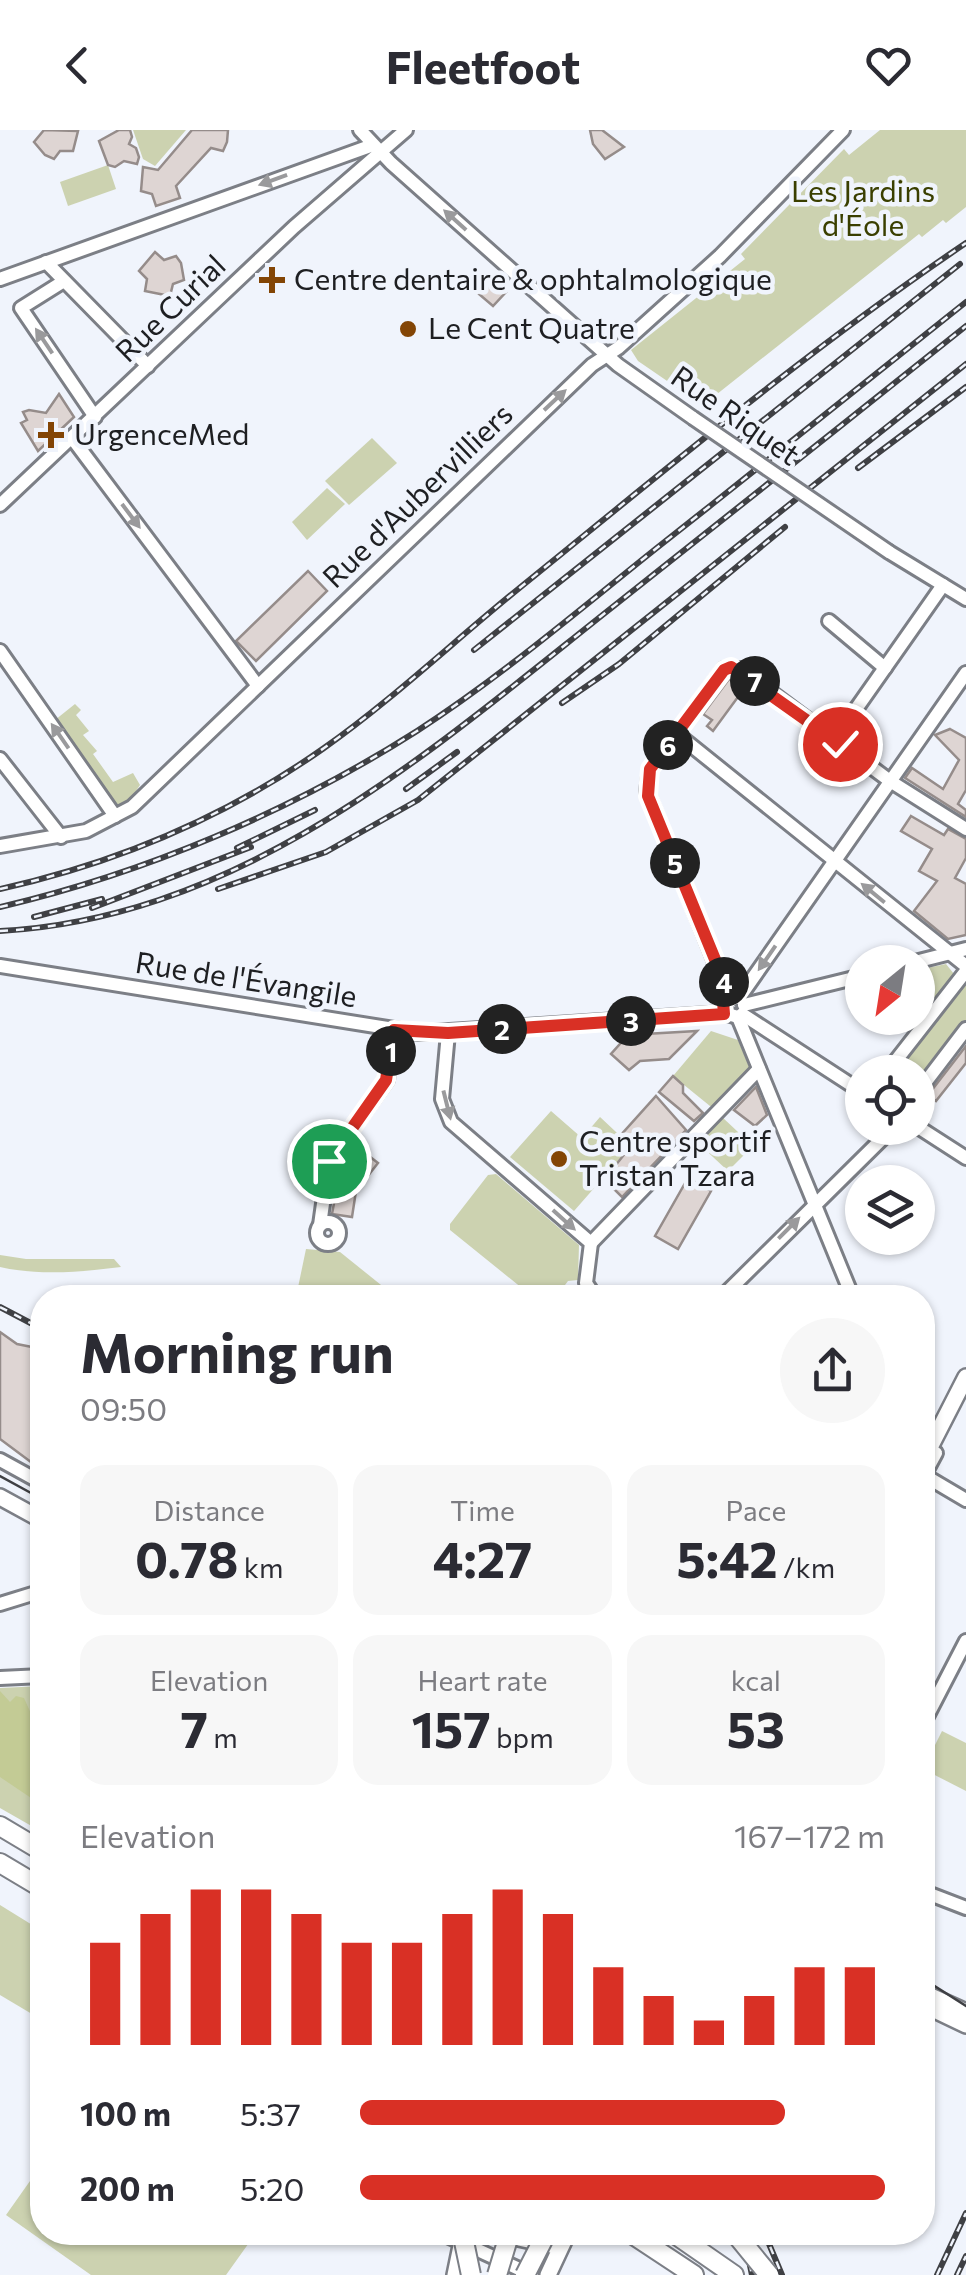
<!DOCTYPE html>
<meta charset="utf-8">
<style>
:root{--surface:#fff;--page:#f7f7f7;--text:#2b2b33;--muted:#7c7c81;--accent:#d93025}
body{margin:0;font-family:Commissioner,sans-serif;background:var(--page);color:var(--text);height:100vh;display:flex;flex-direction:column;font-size:38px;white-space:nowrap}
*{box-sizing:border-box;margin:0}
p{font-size:32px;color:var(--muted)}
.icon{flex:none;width:55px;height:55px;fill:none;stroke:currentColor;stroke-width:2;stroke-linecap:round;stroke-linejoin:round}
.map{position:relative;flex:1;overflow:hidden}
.sheet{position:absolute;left:30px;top:1155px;width:905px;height:960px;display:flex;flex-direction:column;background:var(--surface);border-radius:40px;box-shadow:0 2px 8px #0004}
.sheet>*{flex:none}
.needle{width:65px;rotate:210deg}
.fabs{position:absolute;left:845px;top:815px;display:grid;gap:20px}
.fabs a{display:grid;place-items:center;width:90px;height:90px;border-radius:50%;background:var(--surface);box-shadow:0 2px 8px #0004;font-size:50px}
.pin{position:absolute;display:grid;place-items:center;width:85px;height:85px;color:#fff;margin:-42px;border:5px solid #fff;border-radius:50%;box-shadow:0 2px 10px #0007}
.km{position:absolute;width:50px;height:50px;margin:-25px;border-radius:50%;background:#222;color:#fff;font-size:28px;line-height:50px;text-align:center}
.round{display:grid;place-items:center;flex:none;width:105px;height:105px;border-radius:52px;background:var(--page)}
.summary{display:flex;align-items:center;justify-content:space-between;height:170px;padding:0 50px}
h1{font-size:55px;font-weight:700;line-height:75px}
.stats{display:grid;grid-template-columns:repeat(3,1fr);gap:15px;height:170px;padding:10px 50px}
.stats div{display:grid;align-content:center;border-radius:25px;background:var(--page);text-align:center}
.stats b{font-size:50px;font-weight:700}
.stats small{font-size:28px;font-weight:400}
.stats p{font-size:28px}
.chart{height:280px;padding:20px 50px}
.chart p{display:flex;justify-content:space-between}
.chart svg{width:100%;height:180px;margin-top:10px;stroke:var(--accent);stroke-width:6}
ul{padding:0 50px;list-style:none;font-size:32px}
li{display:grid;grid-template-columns:160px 120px 1fr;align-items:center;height:75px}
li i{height:25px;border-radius:12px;background:var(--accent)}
header{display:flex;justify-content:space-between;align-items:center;height:130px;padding:0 50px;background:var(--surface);font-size:45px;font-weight:700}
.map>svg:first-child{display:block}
.green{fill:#ccd2b0}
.forest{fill:#c3cb95}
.building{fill:#ded5d3;stroke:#958c8a;stroke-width:2.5}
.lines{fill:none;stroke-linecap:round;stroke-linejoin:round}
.minor-casing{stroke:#7c7f86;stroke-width:18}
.major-casing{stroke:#7c7f86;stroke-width:20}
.highway-casing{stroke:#7c7f86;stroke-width:22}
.minor{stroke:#fff;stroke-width:12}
.major{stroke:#fff;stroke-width:15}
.highway{stroke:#fff;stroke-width:18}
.tram{stroke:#3f4044;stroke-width:2.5}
.rail-casing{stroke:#3f4044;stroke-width:6}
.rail{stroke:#f0f4fc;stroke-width:2.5;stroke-dasharray:8;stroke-linecap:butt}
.minor-bridge-casing{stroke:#7c7f86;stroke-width:18;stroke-linecap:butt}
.highway-bridge-casing{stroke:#7c7f86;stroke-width:22;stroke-linecap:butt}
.minor-bridge{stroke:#fff;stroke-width:12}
.highway-bridge{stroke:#fff;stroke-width:18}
.oneway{fill:#9a9a9c}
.route-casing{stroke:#fff;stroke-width:20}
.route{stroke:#d93025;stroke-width:12}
.poi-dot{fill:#834505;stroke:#f0f4fc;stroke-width:4}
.labels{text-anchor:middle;stroke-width:9;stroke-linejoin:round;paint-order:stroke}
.park-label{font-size:30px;fill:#3a3f00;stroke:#f0f4fc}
.poi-label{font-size:30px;fill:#1e1f22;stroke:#f0f4fc;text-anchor:start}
.street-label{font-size:30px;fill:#1e1f22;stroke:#f0f4fc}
</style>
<header><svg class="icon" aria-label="back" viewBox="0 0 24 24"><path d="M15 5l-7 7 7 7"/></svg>Fleetfoot<svg class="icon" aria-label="heart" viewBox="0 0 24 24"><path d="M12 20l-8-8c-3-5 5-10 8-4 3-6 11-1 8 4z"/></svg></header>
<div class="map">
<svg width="966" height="2145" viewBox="0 0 966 2145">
<rect width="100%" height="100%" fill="#f0f4fc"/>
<g class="green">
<polygon points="133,0 186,0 155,36 143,29"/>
<polygon points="880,0 966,0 966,77 946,93 943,90 922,107 919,104 702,276 693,264 689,266 638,231 631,220 745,129 741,124 844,19 849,25"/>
<polygon points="108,35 116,59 68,76 60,52"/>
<polygon points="372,308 397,333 349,375 325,351"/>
<polygon points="327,358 345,374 307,410 292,392"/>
<polygon points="75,574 81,580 76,585 89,601 83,605 97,621 93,624 113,652 133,643 140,655 132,667 117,676 55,590"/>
<polygon points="946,834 954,844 910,900 902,888 918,888 918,868 924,863 918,840"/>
<polygon points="966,850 966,891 918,952 918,942 894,942"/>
<polygon points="711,901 738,910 751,941 717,976 710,976 673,946"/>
<polygon points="551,981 582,1008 600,987 631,1016 574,1081 510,1027"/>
<polygon points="722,987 753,1016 728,1041 698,1013"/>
<polygon points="496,1044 579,1115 578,1150 568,1151 559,1163 533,1167 450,1100 450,1094 488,1045"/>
<polygon points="306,1119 340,1122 396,1167 296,1167"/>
<path d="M0,1125L26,1129H114L121,1137C81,1142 40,1146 0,1137Z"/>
<polygon points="42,1556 42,1702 0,1678 0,1558"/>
<polygon points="942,1601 966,1613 966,1661 923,1639"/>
<polygon points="0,1775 42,1801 42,1890 0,1865"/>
<polygon points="42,2034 42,2102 256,2103 226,2145 91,2145 6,2085"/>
</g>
<polygon class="forest" points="0,1561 10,1572 16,1566 24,1568 33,1588 42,1583 40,1674 0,1647"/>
<g class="building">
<polygon points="44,0 78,1 73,21 60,21 54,29 45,25 34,12"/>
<polygon points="119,0 130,0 132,7 129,14 136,18 139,27 137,34 124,31 115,37 108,35 99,11"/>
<polygon points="192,0 228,0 227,12 223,21 211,18 176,56 180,68 156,76 152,64 141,61 143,37 158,40"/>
<polygon points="590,0 602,0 624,17 605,29 593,14"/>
<polygon points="155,122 164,130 176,126 181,133 184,150 173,154 170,166 145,161 147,149 139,141"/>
<polygon points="487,145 506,162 493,176 473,159"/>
<polygon points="59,264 74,287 38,321 21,293 27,290 23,282 29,280 46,283"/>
<polygon points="308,441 327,461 256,531 236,511"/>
<polygon points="729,549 746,556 713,601 707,596 712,590 703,584"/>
<polygon points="950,599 966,608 966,660 958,674 966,680 966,687 905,648 912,638 943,659 959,630 935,605"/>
<polygon points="911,686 944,705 948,699 966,709 966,728 955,748 966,754 966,805 948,809 914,781 937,751 919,741 932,719 901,701"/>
<polygon points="697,901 669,929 640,931 629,940 611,924 628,905"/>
<polygon points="966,916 966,933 936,971 928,965"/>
<polygon points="673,946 683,955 683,963 703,983 694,991 659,962"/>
<polygon points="756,957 767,985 755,996 734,980"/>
<polygon points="656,966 686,1000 622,1067 609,1054 607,1046 631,1016 620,1006"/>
<polygon points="360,1019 378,1033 356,1061 352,1087 332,1084 342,1030 348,1022 354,1027"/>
<polygon points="688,1048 711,1061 678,1119 655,1106"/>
<polygon points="0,1202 17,1214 42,1219 39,1338 0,1309"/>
</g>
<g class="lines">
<defs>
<g id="minor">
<polyline points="360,0 391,33 618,235 693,288"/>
<polyline points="46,132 148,236"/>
<polyline points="0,149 373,15"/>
<polyline points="64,151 21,178 95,287"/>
<polyline points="72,308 258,556"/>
<polyline points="0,375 294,97 406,0"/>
<polyline points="889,422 966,469"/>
<polyline points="829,491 885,538"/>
<polyline points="0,521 115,686"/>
<polyline points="677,604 966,836"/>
<polyline points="835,609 943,455"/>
<polyline points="0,629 61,707"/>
<polyline points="0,716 86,701 132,677 592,235 618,218 720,126 843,0"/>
<polyline points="915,832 966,819"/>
<polyline points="0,836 419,903 724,883 738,887"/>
<polyline points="729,867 647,662 650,639 724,539 740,539 890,651 966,699"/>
<polyline points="739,868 966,543"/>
<polyline points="744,875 862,846"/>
<polyline points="742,884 862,962"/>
<polyline points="738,887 853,1168"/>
<polyline points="448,903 442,969 451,992 591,1113 586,1153 596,1168"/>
<polyline points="887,942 966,841"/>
<polyline points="918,962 966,899"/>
<polyline points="918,997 966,1028"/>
<circle cx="328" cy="1103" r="11"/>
<polyline points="320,1095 329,1031 387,950 394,900"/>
<polyline points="591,1113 759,939"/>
<polyline points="721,1168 893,998"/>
<polyline points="0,1330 42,1353"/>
<polyline points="922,1344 966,1370"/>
<polyline points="922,1349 936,1323"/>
<polyline points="0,1474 42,1461"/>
<polyline points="0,1548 42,1546"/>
<polyline points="922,1596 966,1511"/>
<polyline points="922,1761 966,1778"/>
<polyline points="439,2102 532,2145"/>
</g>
<g id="major">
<polyline points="922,1333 966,1247"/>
<polyline points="0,1367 42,1390"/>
<polyline points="922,1862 966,1882"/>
<polyline points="922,1874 966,1895"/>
<polyline points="491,2102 560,2117"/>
<polyline points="455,2145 462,2111"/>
<polyline points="548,2145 568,2102"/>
</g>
<g id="highway">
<polyline points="0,1696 42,1721"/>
<polyline points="0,1733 42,1758"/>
<polyline points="629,2102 694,2145"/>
<polyline points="672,2102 734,2145"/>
</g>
</defs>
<use href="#minor" class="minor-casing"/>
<use href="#major" class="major-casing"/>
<use href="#highway" class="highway-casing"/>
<use href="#minor" class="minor"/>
<use href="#major" class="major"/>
<use href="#highway" class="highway"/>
<g class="tram">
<polyline points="0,1346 42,1369"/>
<polyline points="922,1848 966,1876"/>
</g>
<defs>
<g id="rail">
<polyline points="858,338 966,257"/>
<polyline points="474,520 960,134"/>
<polyline points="562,573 619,534 785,397"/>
<polyline points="406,659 457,622"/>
<polyline points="237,718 315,680"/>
<path d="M0,759C117,733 226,687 324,618C392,570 453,512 517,460C664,341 810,218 966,113"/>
<polyline points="218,759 326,722 418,670 966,234"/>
<path d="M0,777C146,743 291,681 417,601C502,546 579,480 658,417C761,336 863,254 966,172"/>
<polyline points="92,778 251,717"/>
<polyline points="34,787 102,769"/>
<path d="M0,801C240,788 425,626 605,483C725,388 846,292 966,196"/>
<polyline points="0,1177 42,1199"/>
<polyline points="743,2102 752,2145"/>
<polyline points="764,2102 782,2145"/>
<polyline points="937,2145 966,2083"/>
<polyline points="957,2145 966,2126"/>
</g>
</defs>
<use href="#rail" class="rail-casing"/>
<use href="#rail" class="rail"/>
<defs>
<polyline id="minor-bridge" points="693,288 889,422"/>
<g id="highway-bridge">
<polyline points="462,2102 471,2145"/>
<polyline points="734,2102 769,2145"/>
<polyline points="497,2145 510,2102"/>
<polyline points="525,2145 547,2102"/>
</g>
</defs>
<use href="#minor-bridge" class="minor-bridge-casing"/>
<use href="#highway-bridge" class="highway-bridge-casing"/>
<use href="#minor-bridge" class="minor-bridge"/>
<use href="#highway-bridge" class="highway-bridge"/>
</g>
<defs><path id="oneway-solid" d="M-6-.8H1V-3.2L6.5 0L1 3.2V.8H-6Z" transform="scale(2.5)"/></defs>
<g class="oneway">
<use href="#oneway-solid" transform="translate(273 50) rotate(160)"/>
<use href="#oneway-solid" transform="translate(455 90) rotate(-138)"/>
<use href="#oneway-solid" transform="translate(44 211) rotate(-124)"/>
<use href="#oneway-solid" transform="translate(555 270) rotate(-43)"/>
<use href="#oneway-solid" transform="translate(131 386) rotate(53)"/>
<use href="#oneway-solid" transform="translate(60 606) rotate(-125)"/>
<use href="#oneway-solid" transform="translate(873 763) rotate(-141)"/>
<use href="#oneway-solid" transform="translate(767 828) rotate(125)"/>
<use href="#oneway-solid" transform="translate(447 975) rotate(76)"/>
<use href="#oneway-solid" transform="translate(564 1090) rotate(42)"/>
<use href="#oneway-solid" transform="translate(789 1098) rotate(-45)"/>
</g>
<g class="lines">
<defs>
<polyline id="route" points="329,1031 386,950 394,900 448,903 724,884 723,872 730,866 648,666 650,639 724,540 731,537 840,614"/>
</defs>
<use href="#route" class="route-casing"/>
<use href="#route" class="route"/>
</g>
<g class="poi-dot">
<path d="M267 135h10v10h10v10h-10v10h-10v-10h-10v-10h10z"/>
<circle cx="408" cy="199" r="10"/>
<path d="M46 290h10v10h10v10h-10v10h-10v-10h-10v-10h10z"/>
<circle cx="559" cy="1029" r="10"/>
</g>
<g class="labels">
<g class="park-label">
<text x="863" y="72">Les Jardins<tspan x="863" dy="34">d'Éole</tspan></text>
</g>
<g class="poi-label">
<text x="294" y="160">Centre dentaire &amp; ophtalmologique</text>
<text x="428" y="209">Le Cent Quatre</text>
<text x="74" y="315">UrgenceMed</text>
<text x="579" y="1022">Centre sportif<tspan x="579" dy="34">Tristan Tzara</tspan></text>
</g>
<g class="street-label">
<text transform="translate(171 179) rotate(-44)" y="10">Rue Curial</text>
<text transform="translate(735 286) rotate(35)" y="10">Rue Riquet</text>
<text transform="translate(418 366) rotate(-44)" y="10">Rue d'Aubervilliers</text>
<text transform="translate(246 850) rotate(9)" y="10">Rue de l'Évangile</text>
</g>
</g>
</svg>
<div class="fabs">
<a><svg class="needle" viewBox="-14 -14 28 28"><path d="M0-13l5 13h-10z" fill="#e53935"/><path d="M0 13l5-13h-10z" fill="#7c7c81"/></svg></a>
<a><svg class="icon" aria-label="locate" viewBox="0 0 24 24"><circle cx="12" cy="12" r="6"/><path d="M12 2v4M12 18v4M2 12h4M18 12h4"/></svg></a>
<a><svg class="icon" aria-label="layers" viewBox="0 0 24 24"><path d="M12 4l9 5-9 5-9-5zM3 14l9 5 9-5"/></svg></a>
</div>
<div class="pin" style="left:329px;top:1031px;background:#1e9e55"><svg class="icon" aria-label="arrive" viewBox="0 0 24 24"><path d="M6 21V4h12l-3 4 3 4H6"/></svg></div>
<div class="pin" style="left:840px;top:614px;background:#d93025"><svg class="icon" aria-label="check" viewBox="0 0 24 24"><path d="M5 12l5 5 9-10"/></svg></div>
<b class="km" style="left:391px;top:921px">1</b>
<b class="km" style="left:502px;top:899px">2</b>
<b class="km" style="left:631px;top:891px">3</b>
<b class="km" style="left:724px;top:852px">4</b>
<b class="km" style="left:675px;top:733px">5</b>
<b class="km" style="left:668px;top:615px">6</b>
<b class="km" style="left:755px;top:551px">7</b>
<section class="sheet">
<div class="summary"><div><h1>Morning run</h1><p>09:50</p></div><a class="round"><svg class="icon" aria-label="share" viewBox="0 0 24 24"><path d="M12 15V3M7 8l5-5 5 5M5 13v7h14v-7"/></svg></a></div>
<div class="stats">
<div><p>Distance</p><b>0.78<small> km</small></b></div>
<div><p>Time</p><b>4:27</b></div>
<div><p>Pace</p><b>5:42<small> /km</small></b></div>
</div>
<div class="stats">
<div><p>Elevation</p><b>7<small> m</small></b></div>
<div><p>Heart rate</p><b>157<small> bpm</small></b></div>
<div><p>kcal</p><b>53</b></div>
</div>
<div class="chart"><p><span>Elevation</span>167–172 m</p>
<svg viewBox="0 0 160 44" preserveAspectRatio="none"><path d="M5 44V19M15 44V12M25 44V6M35 44V6M45 44V12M55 44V19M65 44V19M75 44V12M85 44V6M95 44V12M105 44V25M115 44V32M125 44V38M135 44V32M145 44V25M155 44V25"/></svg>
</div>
<ul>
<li><b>100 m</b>5:37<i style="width:81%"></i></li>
<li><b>200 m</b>5:20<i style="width:100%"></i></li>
</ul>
</section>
</div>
